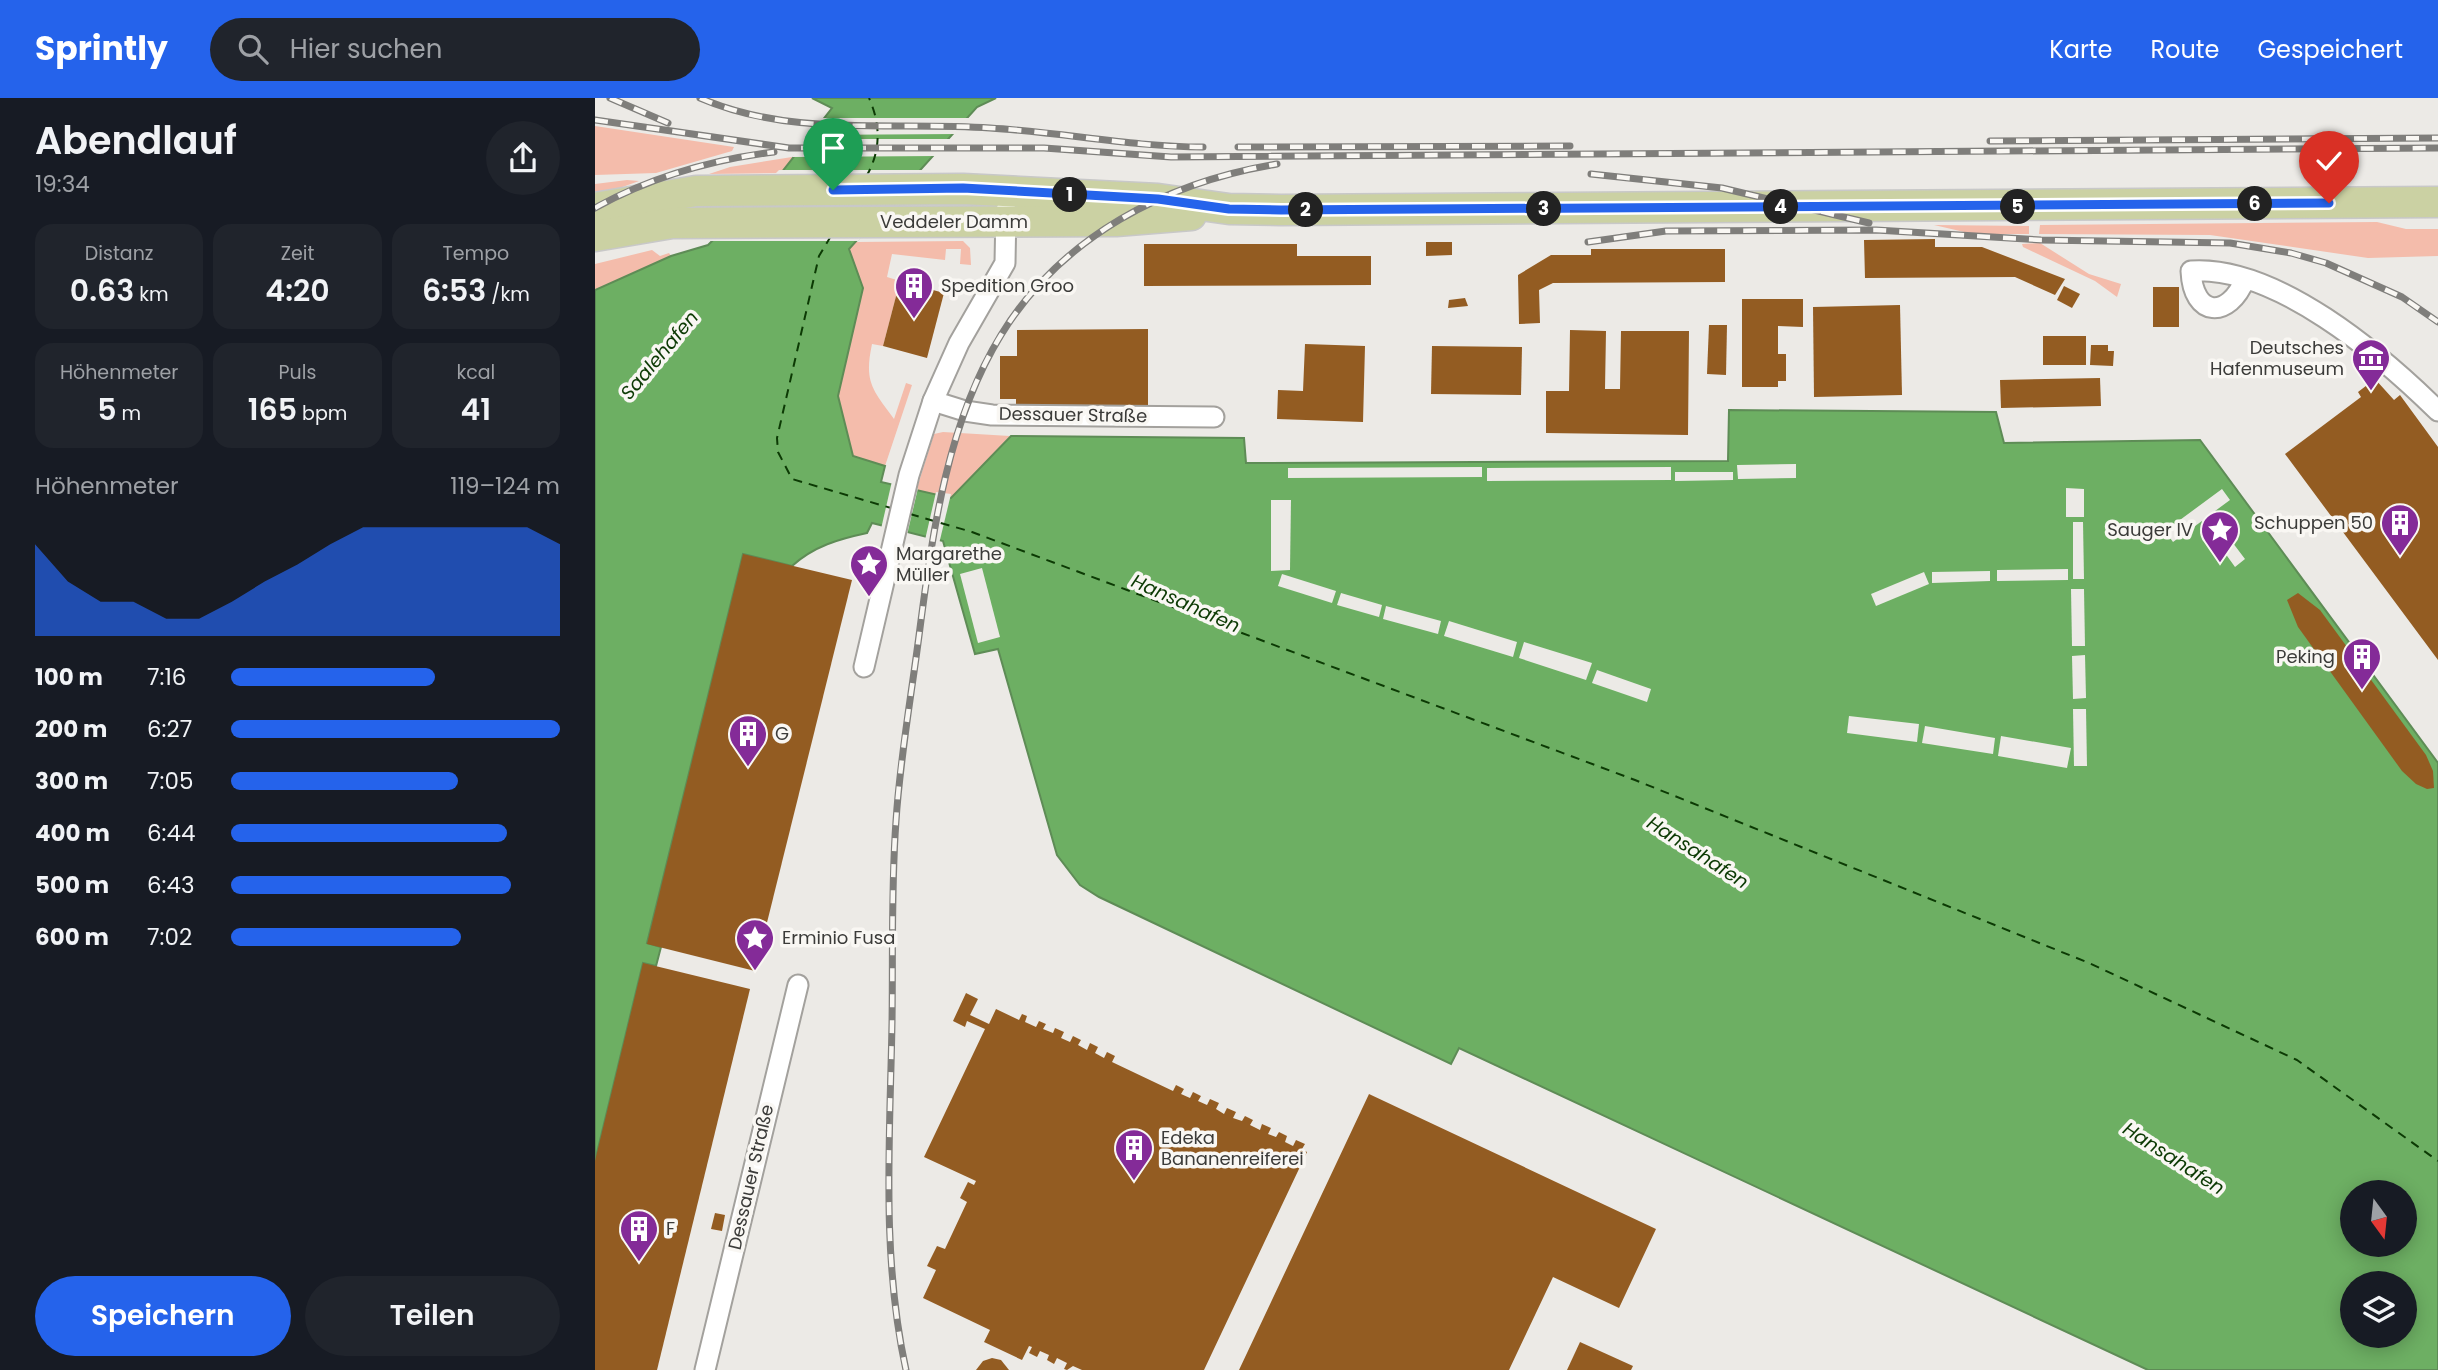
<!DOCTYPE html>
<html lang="de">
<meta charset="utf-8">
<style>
:root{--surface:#171b24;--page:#20242c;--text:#f1f3f6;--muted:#9ea1a6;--accent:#2563eb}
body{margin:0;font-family:Poppins,sans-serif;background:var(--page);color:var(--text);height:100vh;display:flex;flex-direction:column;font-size:26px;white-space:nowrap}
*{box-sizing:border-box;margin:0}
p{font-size:23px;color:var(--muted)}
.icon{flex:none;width:38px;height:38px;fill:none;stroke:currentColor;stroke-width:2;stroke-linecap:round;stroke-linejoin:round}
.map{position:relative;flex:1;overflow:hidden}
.panel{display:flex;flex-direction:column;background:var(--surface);width:595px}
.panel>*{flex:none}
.needle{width:46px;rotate:165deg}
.fabs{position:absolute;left:1745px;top:1082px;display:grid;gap:14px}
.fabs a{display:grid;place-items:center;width:77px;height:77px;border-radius:50%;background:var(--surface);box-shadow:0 4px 18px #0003;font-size:35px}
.pin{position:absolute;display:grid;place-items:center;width:60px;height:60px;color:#fff;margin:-72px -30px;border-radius:50% 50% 50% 0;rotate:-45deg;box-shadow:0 0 7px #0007}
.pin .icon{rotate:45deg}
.km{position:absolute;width:35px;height:35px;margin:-18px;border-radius:50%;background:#222;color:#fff;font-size:19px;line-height:35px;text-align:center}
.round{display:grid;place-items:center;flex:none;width:74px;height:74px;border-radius:37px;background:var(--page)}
.overview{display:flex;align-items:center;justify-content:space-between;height:119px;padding:0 35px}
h1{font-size:38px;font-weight:600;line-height:52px}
.figures{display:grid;grid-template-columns:repeat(3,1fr);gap:10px;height:119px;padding:7px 35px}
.figures div{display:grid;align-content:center;border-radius:18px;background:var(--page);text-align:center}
.figures b{font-size:30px;font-weight:600}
.figures small{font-size:19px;font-weight:400}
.figures p{font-size:19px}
.chart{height:196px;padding:14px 35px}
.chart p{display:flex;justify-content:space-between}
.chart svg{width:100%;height:126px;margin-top:7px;fill:var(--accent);opacity:.7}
.primary-button{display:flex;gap:14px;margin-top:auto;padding:14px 35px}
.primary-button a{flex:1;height:80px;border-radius:42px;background:var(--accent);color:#fff;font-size:28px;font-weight:600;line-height:80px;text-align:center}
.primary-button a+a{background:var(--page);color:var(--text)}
ul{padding:0 35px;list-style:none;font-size:23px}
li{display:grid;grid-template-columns:112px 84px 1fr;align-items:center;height:52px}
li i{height:18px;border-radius:9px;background:var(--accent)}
header{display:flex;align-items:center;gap:42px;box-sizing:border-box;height:98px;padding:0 35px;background:var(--accent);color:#fff}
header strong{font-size:33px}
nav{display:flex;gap:38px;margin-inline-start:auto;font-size:24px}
.search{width:490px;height:63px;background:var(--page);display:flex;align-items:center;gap:18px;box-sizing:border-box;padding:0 24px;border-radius:38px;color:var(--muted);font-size:26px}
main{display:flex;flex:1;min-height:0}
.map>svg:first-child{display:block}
.green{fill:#f4bcab}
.water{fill:#6daf63;stroke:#5e8c56;stroke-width:2;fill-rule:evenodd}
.pier{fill:#eceae6}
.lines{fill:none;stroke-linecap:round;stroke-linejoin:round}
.ferry{stroke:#0c3a04;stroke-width:2;stroke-dasharray:9 7;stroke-linecap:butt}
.building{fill:#935c22}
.minor-casing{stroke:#a3a19d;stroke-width:23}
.primary-casing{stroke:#c8c8c8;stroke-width:33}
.minor{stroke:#fff;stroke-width:19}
.primary{stroke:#cbd1a3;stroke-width:30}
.rail-casing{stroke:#7f7e7b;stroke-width:7}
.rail{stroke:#f9f7f3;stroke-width:4.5;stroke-dasharray:13;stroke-linecap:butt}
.route-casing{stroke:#fff;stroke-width:14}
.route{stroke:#2563eb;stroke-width:9}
.labels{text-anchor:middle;stroke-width:7;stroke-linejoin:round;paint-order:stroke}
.street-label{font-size:18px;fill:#3b3b39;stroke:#f9f7f3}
.poi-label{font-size:18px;fill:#3b3b39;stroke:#f9f7f3;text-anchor:start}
.water-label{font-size:19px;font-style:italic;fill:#0c3a04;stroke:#f9f7f3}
</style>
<header>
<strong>Sprintly</strong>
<div class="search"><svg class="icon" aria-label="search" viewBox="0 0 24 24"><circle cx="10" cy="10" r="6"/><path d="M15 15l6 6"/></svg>Hier suchen</div>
<nav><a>Karte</a><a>Route</a><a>Gespeichert</a></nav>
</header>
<main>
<section class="panel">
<div class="overview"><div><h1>Abendlauf</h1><p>19:34</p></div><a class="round"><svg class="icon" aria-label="share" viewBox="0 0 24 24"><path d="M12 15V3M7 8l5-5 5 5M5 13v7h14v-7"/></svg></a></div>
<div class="figures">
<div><p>Distanz</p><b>0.63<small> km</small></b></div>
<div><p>Zeit</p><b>4:20</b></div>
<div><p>Tempo</p><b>6:53<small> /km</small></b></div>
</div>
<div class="figures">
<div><p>Höhenmeter</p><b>5<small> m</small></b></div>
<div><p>Puls</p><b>165<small> bpm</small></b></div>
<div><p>kcal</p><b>41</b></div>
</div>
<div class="chart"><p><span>Höhenmeter</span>119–124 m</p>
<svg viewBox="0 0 160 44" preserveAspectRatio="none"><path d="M0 44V12L10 25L20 32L30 32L40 38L50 38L60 32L70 25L80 19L90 12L100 6L110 6L120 6L130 6L140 6L150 6L160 12V44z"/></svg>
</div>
<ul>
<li><b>100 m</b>7:16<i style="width:62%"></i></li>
<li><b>200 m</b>6:27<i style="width:100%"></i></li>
<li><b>300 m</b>7:05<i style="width:69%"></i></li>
<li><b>400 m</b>6:44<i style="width:84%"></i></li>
<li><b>500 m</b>6:43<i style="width:85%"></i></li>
<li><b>600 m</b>7:02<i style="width:70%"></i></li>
</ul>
<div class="primary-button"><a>Speichern</a><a>Teilen</a></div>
</section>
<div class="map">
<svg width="1843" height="1272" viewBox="0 0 1843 1272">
<rect width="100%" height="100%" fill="#eceae6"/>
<g class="green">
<polygon points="0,28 139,49 137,53 61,75 0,77"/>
<polygon points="197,59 198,61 186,75 114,76 135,69"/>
<polygon points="32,82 44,83 0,99 0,86"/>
<polygon points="1782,124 1811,131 1843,131 1843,158 1773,160 1615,137 1444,136 1445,127"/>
<polygon points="1339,127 1434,128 1434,136 1378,136"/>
<path d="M368,143L375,150L376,167L365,166L366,151H351L350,162L297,156L292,179L305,183L288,248L277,246C269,284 277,291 299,321L311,285L317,287L290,368L258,358L243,298L268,190L254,151L260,144Z"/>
<polygon points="1445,145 1494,176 1526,186 1522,199 1500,183 1428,149 1427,146"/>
<polygon points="57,152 65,158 74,155 76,158 0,192 0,166"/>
<polygon points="348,334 415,338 356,401 321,393 339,336"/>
</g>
<path class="water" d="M217,0H401L382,9L254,151L268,190L243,298L258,358L290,368L286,384L356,400L416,338L649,340L651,365L1133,363L1134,312L1401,314L1409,345L1605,342L1843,665V1272H1553L864,950L856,966L504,799L485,787L462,757L403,551L380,556L348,443L277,425L272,435C244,441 219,448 197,468L148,456L52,845L66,849L61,868L48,865L0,1063V192L76,158L113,147L186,75L237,10ZM1757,1094H1810V1146H1757ZM1757,1185H1810V1237H1757Z"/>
<g class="pier">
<polygon points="225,20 376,20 362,36 212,37"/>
<polygon points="209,41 358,41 342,58 197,59"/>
<polygon points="184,72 329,72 263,143 113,143"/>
<polygon points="1201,366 1201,380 1143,381 1142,367"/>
<polygon points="887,369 887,379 693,380 693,370"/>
<polygon points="1076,369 1076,382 892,383 892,370"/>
<polygon points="1080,374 1138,374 1138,382 1080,383"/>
<polygon points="297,383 323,390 312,437 286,431"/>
<polygon points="1471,390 1489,391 1489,419 1471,419"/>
<polygon points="1627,391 1635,402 1616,416 1650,461 1640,469 1607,423 1578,444 1570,433"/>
<polygon points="341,394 356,396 344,446 330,442"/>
<polygon points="676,402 696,402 695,472 676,473"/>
<polygon points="1478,424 1488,424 1489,481 1478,481"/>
<polygon points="387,470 405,539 383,545 365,476"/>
<polygon points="1473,471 1473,482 1402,483 1402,472"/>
<polygon points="1395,473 1395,483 1337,485 1337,474"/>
<polygon points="1329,474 1334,486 1281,508 1276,496"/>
<polygon points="687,476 741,493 737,505 683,488"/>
<polygon points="1476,491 1489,491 1490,548 1477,548"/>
<polygon points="746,495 787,507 784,519 742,507"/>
<polygon points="791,508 846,523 843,536 788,521"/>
<polygon points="854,523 922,544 918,559 849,538"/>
<polygon points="929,544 997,565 991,582 924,560"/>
<polygon points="1490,557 1491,600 1478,601 1477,558"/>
<polygon points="1002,572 1056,591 1052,604 997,585"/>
<polygon points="1478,611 1491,611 1492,668 1479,668"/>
<polygon points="1254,618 1324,626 1322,644 1252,635"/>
<polygon points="1330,628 1400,640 1398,656 1327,645"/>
<polygon points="1406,638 1476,650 1472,670 1403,658"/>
</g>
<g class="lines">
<g class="ferry">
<path d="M271,79C286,53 286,27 274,0"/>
<polyline points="236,138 224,158 182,340 183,354 197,381 296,410"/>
<polyline points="315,416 377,434 1040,682 1494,865 1702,962 1843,1063"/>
</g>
</g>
<g class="building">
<polygon points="1340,141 1340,149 1387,149 1470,181 1460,197 1420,179 1270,180 1269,142"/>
<polygon points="831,144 857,144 857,157 831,158"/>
<polygon points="549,146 702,146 702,158 776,158 776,187 549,188"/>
<polygon points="996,151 1130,151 1130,184 958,185 944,192 945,225 924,226 923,177 956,157 996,157"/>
<polygon points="305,183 349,195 332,260 288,248"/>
<polygon points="1469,188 1485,196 1477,210 1462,202"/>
<rect x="1558" y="189" width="26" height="40"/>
<polygon points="870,200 873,208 853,210 854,202"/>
<polygon points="1147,201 1208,201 1208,229 1183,228 1183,256 1191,256 1191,283 1183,283 1183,289 1147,289"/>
<polygon points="1305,207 1307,297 1219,299 1218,209"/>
<polygon points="1114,227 1132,227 1131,277 1112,276"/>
<polygon points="553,231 553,309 421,309 421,301 405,301 405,258 422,258 422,232"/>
<polygon points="975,232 1011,233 1010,291 1025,291 1026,233 1094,233 1093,337 951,335 951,293 974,293"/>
<rect x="1448" y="238" width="43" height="29"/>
<polygon points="710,246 770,248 768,324 682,321 683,292 708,293"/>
<polygon points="1496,247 1513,247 1513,253 1519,253 1518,268 1495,267"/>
<polygon points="837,248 927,249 926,297 836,296"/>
<polygon points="1505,280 1506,308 1406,310 1405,282"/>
<polygon points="1780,281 1799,302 1805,297 1843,349 1843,562 1690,356 1766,299 1763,294"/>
<polygon points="148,456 257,482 160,873 52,846"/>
<polygon points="1703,495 1725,512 1831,657 1838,673 1839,690 1832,691 1821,686 1807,673 1703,529 1692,502"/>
<polygon points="48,865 155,891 62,1272 0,1272 0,1063"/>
<polygon points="371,895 383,901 375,917 394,926 401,911 424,922 427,916 432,918 430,924 441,929 444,923 451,926 448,931 458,935 460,930 469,934 466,940 475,944 478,938 486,942 483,947 492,952 495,945 503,949 500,955 509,960 512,954 520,958 517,964 578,993 581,987 589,991 586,996 595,1000 598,994 606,998 603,1003 612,1007 615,1001 624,1005 621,1011 629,1016 632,1010 641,1014 638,1020 647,1023 650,1018 658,1022 655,1027 665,1032 667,1026 676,1030 673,1036 681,1039 684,1034 692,1038 690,1044 698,1048 701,1042 710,1046 707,1051 712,1054 609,1272 487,1272 478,1268 472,1272 469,1271 472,1265 462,1260 459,1266 452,1262 454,1257 445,1253 442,1259 434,1255 437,1249 434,1248 427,1262 389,1244 395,1232 328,1200 341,1172 332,1168 342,1148 350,1151 372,1104 365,1100 373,1084 379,1087 381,1083 329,1059 390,931 372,923 370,929 358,923"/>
<polygon points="774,996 1061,1131 1024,1210 958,1179 914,1272 644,1272"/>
<polygon points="120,1115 130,1117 127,1133 116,1131"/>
<polygon points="985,1244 1038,1268 1036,1272 972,1272"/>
<polygon points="397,1260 406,1262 414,1272 381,1272 388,1263"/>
</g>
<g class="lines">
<defs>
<g id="minor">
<path d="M1650,181C1634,221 1598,220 1596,173C1681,167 1786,257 1843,313"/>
<polyline points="338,303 370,313 397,317 619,319"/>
<polyline points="269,569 314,377 338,303 364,245 410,165 411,112"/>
<polyline points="110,1272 203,887"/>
</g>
<g id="primary">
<polyline points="0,110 101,93 368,91 563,101 634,111 686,112 1843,104"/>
<polyline points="0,138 77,125 521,123 596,117"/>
</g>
</defs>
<use href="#minor" class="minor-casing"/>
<use href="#primary" class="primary-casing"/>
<use href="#minor" class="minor"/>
<use href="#primary" class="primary"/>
<defs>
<g id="rail">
<polyline points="15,0 73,25"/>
<path d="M105,0C198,40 297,23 395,30C466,34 537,49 608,49"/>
<polyline points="0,22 194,50 449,50 576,59 1843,50"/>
<polyline points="1395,43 1843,40"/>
<polyline points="643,49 975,48"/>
<polyline points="996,76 1127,90 1274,125"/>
<path d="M0,110C56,79 115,62 179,54"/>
<polyline points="993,144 1071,133 1281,132 1446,142 1635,145 1696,155 1731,165 1807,199 1843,224"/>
<path d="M311,1272C286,1158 295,1041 297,925C298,858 296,790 301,723C305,659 317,594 325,530C338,431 353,323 406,237C466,139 571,84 682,66"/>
</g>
</defs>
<use href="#rail" class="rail-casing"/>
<use href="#rail" class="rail"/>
</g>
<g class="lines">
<defs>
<polyline id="route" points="238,92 368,90 563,101 634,111 686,112 1734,105"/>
</defs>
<use href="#route" class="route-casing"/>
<use href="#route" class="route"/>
</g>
<defs>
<symbol id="building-pin" viewBox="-11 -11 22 30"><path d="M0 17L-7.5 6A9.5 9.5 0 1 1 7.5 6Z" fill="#842b98" stroke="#f9f7f3"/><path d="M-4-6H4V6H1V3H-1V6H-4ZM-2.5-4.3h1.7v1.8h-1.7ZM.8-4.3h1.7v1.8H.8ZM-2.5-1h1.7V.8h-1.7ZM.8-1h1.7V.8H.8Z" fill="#fff"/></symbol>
<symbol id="museum-pin" viewBox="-11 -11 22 30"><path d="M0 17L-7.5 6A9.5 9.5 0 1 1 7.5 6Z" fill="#842b98" stroke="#f9f7f3"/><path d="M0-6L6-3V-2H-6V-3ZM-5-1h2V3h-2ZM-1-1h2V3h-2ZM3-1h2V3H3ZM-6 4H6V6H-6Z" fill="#fff"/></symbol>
<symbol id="sight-pin" viewBox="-11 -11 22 30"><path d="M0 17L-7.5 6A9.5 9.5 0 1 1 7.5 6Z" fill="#842b98" stroke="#f9f7f3"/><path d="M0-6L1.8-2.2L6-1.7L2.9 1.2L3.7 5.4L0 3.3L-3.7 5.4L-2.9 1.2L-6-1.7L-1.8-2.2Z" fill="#fff"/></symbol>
</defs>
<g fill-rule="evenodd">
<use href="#building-pin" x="297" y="166" width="44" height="60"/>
<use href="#museum-pin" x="1754" y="238" width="44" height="60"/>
<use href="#building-pin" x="1783" y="403" width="44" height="60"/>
<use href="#sight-pin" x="1603" y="410" width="44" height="60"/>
<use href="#sight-pin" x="252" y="444" width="44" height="60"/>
<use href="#building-pin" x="1745" y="537" width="44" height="60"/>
<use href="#building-pin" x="131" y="614" width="44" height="60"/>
<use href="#sight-pin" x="138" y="818" width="44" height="60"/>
<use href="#building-pin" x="517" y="1028" width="44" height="60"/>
<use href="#building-pin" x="22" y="1109" width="44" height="60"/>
</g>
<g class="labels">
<g class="street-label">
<text x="359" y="130">Veddeler Damm</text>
<text transform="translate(478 317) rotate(1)" y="6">Dessauer Straße</text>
<text transform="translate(156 1079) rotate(-77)" y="6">Dessauer Straße</text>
</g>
<g class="poi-label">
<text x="346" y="194">Spedition Groo</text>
<text x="1749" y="256" text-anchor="end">Deutsches<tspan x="1749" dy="21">Hafenmuseum</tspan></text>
<text x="1778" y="431" text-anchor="end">Schuppen 50</text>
<text x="1598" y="438" text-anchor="end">Sauger IV</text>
<text x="301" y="462">Margarethe<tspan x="301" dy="21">Müller</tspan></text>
<text x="1740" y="565" text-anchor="end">Peking</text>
<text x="180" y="642">G</text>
<text x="187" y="846">Erminio Fusa</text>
<text x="566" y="1046">Edeka<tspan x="566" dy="21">Bananenreiferei</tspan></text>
<text x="71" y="1137">F</text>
</g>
<g class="water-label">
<text transform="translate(64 257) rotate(-50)" y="7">Saalehafen</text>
<text transform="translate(591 505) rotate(24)" y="7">Hansahafen</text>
<text transform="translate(1103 754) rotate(33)" y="7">Hansahafen</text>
<text transform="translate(1579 1060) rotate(33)" y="7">Hansahafen</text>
</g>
</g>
</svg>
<div class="fabs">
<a><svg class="needle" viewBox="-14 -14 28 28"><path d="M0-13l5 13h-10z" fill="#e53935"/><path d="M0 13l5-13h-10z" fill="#9ea1a6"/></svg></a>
<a><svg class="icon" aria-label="layers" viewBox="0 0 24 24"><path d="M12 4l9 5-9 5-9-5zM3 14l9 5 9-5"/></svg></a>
</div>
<div class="pin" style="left:238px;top:92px;background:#1e9e55"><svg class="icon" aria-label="arrive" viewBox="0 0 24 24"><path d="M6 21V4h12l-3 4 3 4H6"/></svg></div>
<div class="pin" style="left:1734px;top:105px;background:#d93025"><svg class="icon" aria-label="check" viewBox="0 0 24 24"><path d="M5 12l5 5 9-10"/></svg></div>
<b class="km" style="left:475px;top:97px">1</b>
<b class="km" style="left:711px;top:112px">2</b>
<b class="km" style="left:949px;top:111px">3</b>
<b class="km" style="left:1186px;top:109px">4</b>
<b class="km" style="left:1423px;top:109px">5</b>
<b class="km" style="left:1660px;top:106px">6</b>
</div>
</main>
